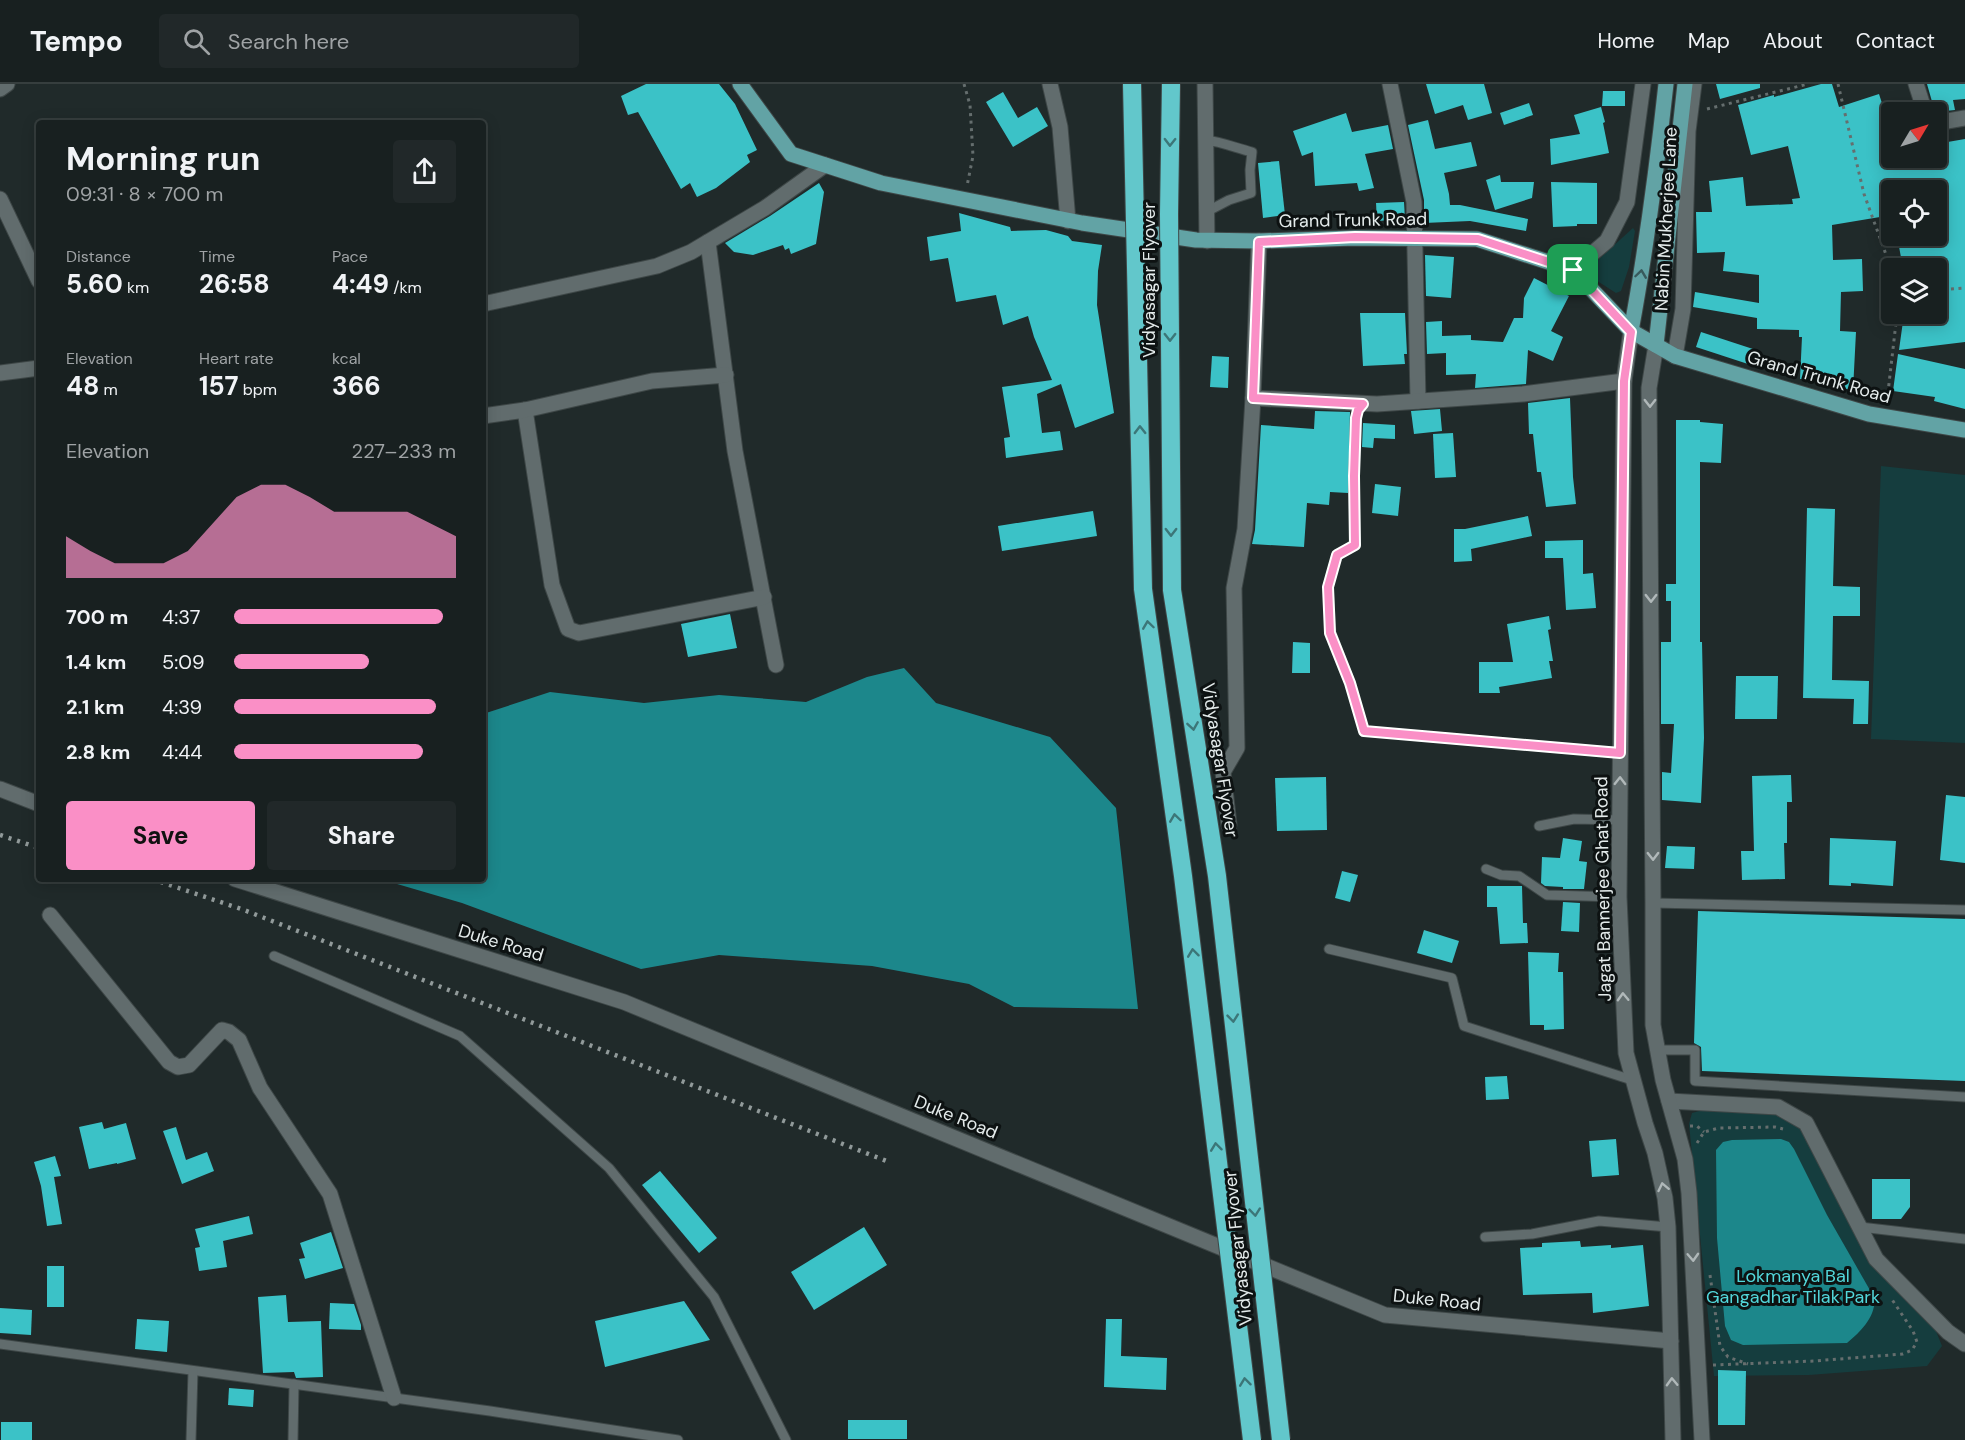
<!DOCTYPE html>
<meta charset="utf-8">
<style>
:root{--surface:#182020;--page:#212829;--text:#f1f3f6;--muted:#9fa3a5;--line:#363e3e;--accent:#fa8fc6}
body{margin:0;font-family:"DM Sans",sans-serif;background:var(--page);color:var(--text);height:100vh;display:flex;flex-direction:column;font-size:22px;white-space:nowrap}
*{box-sizing:border-box;margin:0}
p{font-size:20px;color:var(--muted)}
.icon{flex:none;width:33px;height:33px;fill:none;stroke:currentColor;stroke-width:2;stroke-linecap:round;stroke-linejoin:round}
.map{position:relative;flex:1;overflow:hidden}
.drawer{position:absolute;left:36px;top:36px;width:450px;height:762px;display:flex;flex-direction:column;background:var(--surface);border-radius:6px;box-shadow:0 3px 15px #0003,0 0 0 2px var(--line)}
.drawer>*{flex:none}
.needle{width:39px;rotate:52deg}
.buttons{position:absolute;left:1881px;top:18px;display:grid;gap:12px}
.buttons a{display:grid;place-items:center;width:66px;height:66px;border-radius:6px;background:var(--surface);box-shadow:0 3px 15px #0003,0 0 0 2px var(--line);font-size:30px}
.pin{position:absolute;display:grid;place-items:center;width:51px;height:51px;color:#fff;margin:-26px;border-radius:12px;box-shadow:0 3px 9px #0006}
.round{display:grid;place-items:center;flex:none;width:63px;height:63px;border-radius:6px;background:var(--page)}
.headline{display:flex;align-items:center;justify-content:space-between;height:102px;padding:0 30px}
h1{font-size:33px;font-weight:700;line-height:45px}
.stats{display:grid;grid-template-columns:repeat(3,1fr);gap:9px;height:102px;padding:6px 30px}
.stats div{display:grid;align-content:center}
.stats b{font-size:26px;font-weight:700}
.stats small{font-size:16px;font-weight:400}
.stats p{font-size:16px}
.chart{height:168px;padding:12px 30px}
.chart p{display:flex;justify-content:space-between}
.chart svg{width:100%;height:108px;margin-top:6px;fill:var(--accent);opacity:.7}
.cta{display:flex;gap:12px;margin-top:auto;padding:12px 30px}
.cta a{flex:1;height:69px;border-radius:6px;background:var(--accent);color:#111;font-size:24px;font-weight:700;line-height:69px;text-align:center}
.cta a+a{background:var(--page);color:var(--text)}
ul{padding:0 30px;list-style:none;font-size:20px}
li{display:grid;grid-template-columns:96px 72px 1fr;align-items:center;height:45px}
li i{height:15px;border-radius:8px;background:var(--accent)}
header{display:flex;align-items:center;gap:36px;box-sizing:border-box;height:84px;padding:0 30px;background:var(--surface);border-bottom:2px solid var(--line)}
header strong{font-size:28px}
nav{display:flex;gap:33px;margin-inline-start:auto;font-size:21px}
.search{width:420px;height:54px;background:var(--page);display:flex;align-items:center;gap:15px;box-sizing:border-box;padding:0 21px;border-radius:6px;color:var(--muted);font-size:22px}
.map>svg:first-child{display:block}
.green{fill:#153d3e}
.water{fill:#1c878b}
.building{fill:#3bc2c7}
.lines{fill:none;stroke-linecap:round;stroke-linejoin:round}
.lane-casing{stroke:#3e4747;stroke-width:11}
.street-casing{stroke:#3e4747;stroke-width:17}
.secondary-casing{stroke:#3e4747;stroke-width:17}
.primary-casing{stroke:#3e4747;stroke-width:17}
.path{stroke:#656e6e;stroke-width:3;stroke-dasharray:3 4.5;stroke-linecap:butt}
.lane{stroke:#616c6d;stroke-width:9}
.street{stroke:#616c6d;stroke-width:15}
.secondary{stroke:#616c6d;stroke-width:15}
.primary{stroke:#62a3a5;stroke-width:15}
.rail{stroke:#919a9a;stroke-width:4.5;stroke-dasharray:3 6;stroke-linecap:butt}
.highway-bridge-casing{stroke:#3e4747;stroke-width:20;stroke-linecap:butt}
.highway-bridge{stroke:#62c7cb;stroke-width:18}
.oneway{stroke:#3c7678}
.oneway2{stroke:#385a5c}
.oneway3{stroke:#b0b8b9}
.route-casing{stroke:#fff;stroke-width:12}
.route{stroke:#fa8fc6;stroke-width:8}
.labels{text-anchor:middle;stroke-width:6;stroke-linejoin:round;paint-order:stroke}
.street-label{font-size:18px;fill:#e4ebeb;stroke:#0d1212}
.park-label{font-size:18px;fill:#53d8dc;stroke:#0d1212}
</style>
<header>
<strong>Tempo</strong>
<div class="search"><svg class="icon" aria-label="search" viewBox="0 0 24 24"><circle cx="10" cy="10" r="6"/><path d="M15 15l6 6"/></svg>Search here</div>
<nav><a>Home</a><a>Map</a><a>About</a><a>Contact</a></nav>
</header>
<div class="map">
<svg width="1965" height="1356" viewBox="0 0 1965 1356">
<rect width="100%" height="100%" fill="#202a2a"/>
<g class="green">
<polygon points="1633,144 1635,147 1629,183 1621,207 1616,209 1588,191 1588,185"/>
<polygon points="1881,382 1965,391 1965,659 1871,655"/>
<polygon points="1703,1026 1777,1028 1806,1039 1876,1175 1928,1227 1942,1262 1927,1282 1809,1291 1714,1292 1689,1040 1692,1029"/>
</g>
<g class="water">
<polygon points="904,584 936,619 1050,653 1116,724 1138,925 1014,923 969,900 872,882 719,871 641,885 462,819 380,795 483,795 483,630 550,608 644,619 719,611 806,618 867,593"/>
<path d="M1781,1055L1789,1058L1794,1065L1827,1131L1875,1215C1874,1235 1861,1247 1847,1259L1743,1261L1731,1256L1725,1242L1717,1154L1716,1066L1723,1058L1732,1056Z"/>
</g>
<g class="building">
<polygon points="646,0 719,0 735,20 757,66 747,71 750,78 716,104 697,113 690,99 681,105 638,28 628,31 621,12"/>
<polygon points="1426,0 1484,0 1492,29 1468,36 1463,21 1435,30"/>
<polygon points="1716,0 1760,0 1760,4 1720,15"/>
<polygon points="1821,0 1832,0 1839,23 1879,10 1892,50 1892,74 1936,74 1936,60 1965,55 1965,258 1899,266 1904,230 1936,230 1936,184 1903,184 1897,152 1940,152 1936,106 1892,106 1892,131 1832,141 1833,176 1862,175 1863,207 1841,208 1840,247 1856,248 1853,306 1839,304 1839,297 1800,295 1802,253 1799,253 1799,246 1757,245 1757,234 1693,223 1695,208 1759,219 1759,191 1723,187 1725,168 1697,169 1696,128 1712,128 1709,97 1743,93 1746,122 1793,120 1792,115 1800,114 1788,62 1751,71 1738,21 1774,11 1774,13"/>
<polygon points="1927,0 1965,0 1965,15 1953,16 1955,26 1935,28"/>
<polygon points="1603,7 1625,7 1625,22 1602,22"/>
<polygon points="1003,8 1018,34 1037,23 1048,42 1013,63 986,18"/>
<polygon points="1529,19 1533,31 1504,41 1500,29"/>
<polygon points="1601,23 1605,38 1603,39 1609,69 1551,81 1550,55 1580,50 1574,31"/>
<polygon points="1346,29 1352,48 1388,41 1393,65 1365,70 1374,104 1359,107 1357,99 1315,102 1313,68 1302,72 1293,47"/>
<polygon points="1428,36 1435,65 1471,58 1477,82 1444,89 1449,110 1450,121 1460,121 1528,135 1526,147 1470,137 1424,139 1424,116 1408,41"/>
<polygon points="1279,77 1285,131 1263,134 1258,79"/>
<polygon points="1500,91 1501,98 1534,98 1532,114 1495,126 1486,96"/>
<polygon points="1551,98 1597,99 1597,140 1577,140 1577,142 1553,143"/>
<polygon points="819,99 824,108 816,160 791,170 789,164 785,166 783,161 753,171 734,168 725,159 770,132"/>
<polygon points="1404,118 1405,135 1377,137 1376,119"/>
<polygon points="959,129 1010,143 1011,147 1046,146 1068,152 1072,157 1102,161 1098,187 1097,221 1114,329 1075,344 1061,300 1037,310 1042,349 1060,347 1063,366 1006,374 1004,354 1010,353 1002,303 1052,296 1034,253 1028,232 1003,241 996,211 956,218 948,174 930,177 927,153 961,147"/>
<polygon points="1425,171 1454,173 1451,214 1426,212"/>
<polygon points="1534,194 1569,212 1551,247 1563,253 1553,277 1528,266 1526,300 1475,304 1476,290 1446,291 1446,269 1427,270 1426,238 1442,237 1442,252 1471,251 1471,256 1503,258 1514,234 1523,234 1524,214"/>
<polygon points="1360,229 1405,229 1407,270 1404,270 1405,280 1363,282"/>
<polygon points="1701,248 1753,265 1748,280 1696,263"/>
<polygon points="1898,270 1965,285 1965,325 1934,317 1935,313 1893,307"/>
<polygon points="1212,272 1229,273 1228,304 1210,303"/>
<polygon points="1570,314 1573,393 1576,420 1546,423 1541,388 1537,388 1533,350 1529,350 1528,319"/>
<polygon points="1440,325 1442,347 1414,350 1411,327"/>
<polygon points="1315,327 1350,328 1348,409 1330,408 1329,421 1307,419 1304,463 1252,460 1255,446 1261,341 1314,345"/>
<polygon points="1676,336 1700,336 1700,338 1723,340 1721,379 1700,378 1700,558 1702,558 1704,654 1701,719 1662,716 1662,688 1671,689 1674,640 1661,640 1661,558 1671,558 1671,517 1666,517 1666,500 1676,500"/>
<polygon points="1363,339 1395,341 1395,355 1374,354 1373,364 1362,363"/>
<polygon points="1453,349 1456,393 1435,394 1433,350"/>
<polygon points="1375,400 1401,403 1398,432 1372,429"/>
<polygon points="1807,424 1835,425 1833,502 1860,503 1860,532 1833,532 1832,596 1869,597 1868,640 1853,640 1854,615 1803,614"/>
<polygon points="1093,427 1097,452 1002,467 998,442"/>
<polygon points="1528,432 1532,452 1471,465 1472,477 1454,478 1454,445 1465,445"/>
<polygon points="1583,456 1583,490 1593,489 1596,524 1566,526 1563,474 1545,474 1545,457"/>
<polygon points="730,530 737,564 688,573 681,540"/>
<polygon points="1549,532 1551,545 1548,546 1553,577 1549,577 1552,594 1499,603 1500,609 1479,609 1479,578 1513,578 1507,540"/>
<polygon points="1293,558 1310,559 1310,589 1292,589"/>
<polygon points="1736,592 1778,592 1777,635 1735,635"/>
<polygon points="1791,691 1792,718 1787,718 1787,759 1784,759 1785,795 1742,796 1741,767 1754,767 1752,692"/>
<polygon points="1326,693 1327,746 1277,747 1275,694"/>
<polygon points="1946,711 1965,713 1965,779 1940,776"/>
<polygon points="1563,754 1582,757 1579,777 1587,778 1584,805 1563,805 1563,803 1545,802 1541,799 1542,773 1560,774"/>
<polygon points="1830,754 1896,757 1893,802 1851,799 1851,802 1829,801"/>
<polygon points="1667,762 1695,763 1694,785 1665,784"/>
<polygon points="1342,787 1358,791 1350,818 1335,814"/>
<polygon points="1487,802 1522,802 1523,839 1527,839 1528,859 1500,860 1497,823 1487,823"/>
<polygon points="1563,818 1580,819 1579,848 1561,847"/>
<polygon points="1698,827 1965,835 1965,997 1702,987 1701,963 1694,959"/>
<polygon points="1424,846 1459,857 1452,879 1417,869"/>
<polygon points="1528,868 1559,869 1558,888 1563,888 1564,945 1544,946 1544,941 1530,941"/>
<polygon points="1507,992 1509,1015 1486,1016 1485,993"/>
<polygon points="102,1038 104,1045 126,1039 136,1075 117,1080 117,1079 89,1085 79,1043"/>
<polygon points="176,1043 186,1076 207,1068 214,1087 182,1100 163,1047"/>
<polygon points="1616,1055 1619,1091 1592,1093 1589,1057"/>
<polygon points="55,1072 61,1092 54,1093 62,1140 47,1142 41,1102 34,1078"/>
<polygon points="660,1087 717,1154 699,1169 642,1101"/>
<polygon points="1872,1095 1910,1095 1910,1123 1901,1135 1872,1135"/>
<polygon points="249,1132 253,1150 223,1157 227,1183 199,1187 195,1164 200,1163 195,1145"/>
<polygon points="864,1143 887,1181 814,1226 791,1188"/>
<polygon points="331,1148 343,1184 305,1195 299,1175 305,1174 300,1159"/>
<polygon points="1580,1157 1581,1163 1611,1161 1611,1164 1643,1161 1649,1222 1593,1229 1592,1209 1523,1211 1520,1164 1542,1163 1542,1159"/>
<rect x="47" y="1182" width="17" height="41"/>
<polygon points="286,1211 288,1238 321,1237 323,1293 296,1294 294,1288 263,1289 258,1213"/>
<polygon points="684,1217 710,1256 605,1283 595,1237"/>
<polygon points="330,1219 354,1220 361,1241 361,1246 329,1245"/>
<polygon points="0,1224 32,1226 31,1251 0,1249"/>
<polygon points="137,1235 169,1237 167,1268 135,1265"/>
<polygon points="1106,1235 1122,1235 1121,1272 1167,1274 1166,1306 1104,1303"/>
<polygon points="1718,1286 1746,1287 1745,1341 1718,1341"/>
<polygon points="229,1304 254,1306 253,1323 228,1321"/>
<rect x="848" y="1336" width="59" height="19"/>
<rect x="1" y="1338" width="31" height="18"/>
</g>
<g class="lines">
<defs>
<g id="lane">
<path d="M1206,56C1222,58 1236,64 1252,68L1250,86L1251,109L1229,116L1206,128"/>
<polyline points="1363,319 1358,326 1356,334 1354,391 1355,461 1337,471 1328,503 1331,549 1350,599 1364,647 1620,669"/>
<polyline points="1539,742 1574,735 1620,736"/>
<polyline points="1486,785 1501,791 1519,792 1547,811 1619,813"/>
<polyline points="1653,819 1965,826"/>
<polyline points="1329,865 1452,894 1464,942 1632,996"/>
<polyline points="274,872 460,952 609,1084 714,1213 786,1356"/>
<polyline points="1656,966 1695,966 1695,997 1965,1013"/>
<polyline points="1860,1143 1965,1155"/>
<polyline points="1485,1153 1532,1150 1599,1137 1668,1143"/>
<polyline points="0,1260 490,1327 678,1356"/>
<polyline points="191,1356 193,1287"/>
<polyline points="293,1356 294,1300"/>
</g>
<g id="street">
<polyline points="1050,0 1060,43 1068,137"/>
<polyline points="1205,0 1207,157"/>
<polyline points="1390,0 1414,118 1418,317"/>
<polyline points="1916,0 1925,28"/>
<polyline points="0,5 7,0"/>
<polyline points="1936,39 1965,34"/>
<polyline points="0,115 39,197"/>
<polyline points="708,158 735,367 776,581"/>
<polyline points="1573,186 1607,157 1627,118 1643,0"/>
<polyline points="1675,272 1683,225 1688,47 1694,0"/>
<polyline points="1253,314 1377,320 1523,310 1624,297"/>
<polyline points="525,326 552,501 568,545 579,549 764,513"/>
<polyline points="483,332 525,326 652,297 726,291"/>
<polyline points="0,705 39,720"/>
<polyline points="1229,741 1223,688 1237,664 1234,504 1245,445 1253,314 1259,157"/>
<polyline points="235,795 624,918 1385,1231 1671,1257"/>
<polyline points="50,831 169,978 178,983 189,981 222,946 229,948 239,956 260,1004 330,1110 394,1314"/>
<polyline points="1669,1017 1778,1023 1806,1039 1876,1175 1948,1248 1965,1260"/>
</g>
<g id="secondary">
<polyline points="483,220 657,182 691,168 765,124 825,81"/>
<polyline points="1631,247 1624,297 1619,813 1626,969 1645,1039 1655,1069 1665,1114 1668,1143 1673,1356"/>
<polyline points="1656,261 1649,304 1653,819 1653,941 1663,996 1685,1075 1689,1109 1702,1356"/>
<polyline points="0,289 39,284"/>
</g>
<g id="primary">
<polyline points="740,0 791,70 881,99 1082,139 1196,156 1259,157 1355,154 1477,155 1573,186 1631,247 1675,272 1869,330 1965,346"/>
<path d="M1631,247C1646,166 1657,83 1666,0"/>
<polyline points="1656,261 1685,0"/>
</g>
</defs>
<use href="#lane" class="lane-casing"/>
<use href="#street" class="street-casing"/>
<use href="#secondary" class="secondary-casing"/>
<use href="#primary" class="primary-casing"/>
<g class="path">
<polyline points="964,0 970,21 973,72 967,102"/>
<polyline points="1838,0 1864,110 1892,187"/>
<polyline points="1707,25 1808,0"/>
<polyline points="1936,206 1965,204"/>
<polyline points="1887,317 1897,230"/>
<polyline points="1690,1042 1697,1042 1704,1048"/>
<polyline points="1697,1059 1704,1048 1719,1044 1775,1043 1783,1045"/>
<polyline points="1710,1191 1720,1262 1728,1273 1748,1280"/>
<polyline points="1713,1281 1814,1277 1903,1270 1912,1266 1917,1258 1913,1247 1891,1214"/>
</g>
<use href="#lane" class="lane"/>
<use href="#street" class="street"/>
<use href="#secondary" class="secondary"/>
<use href="#primary" class="primary"/>
<g class="rail">
<polyline points="0,751 39,764"/>
<polyline points="152,795 244,826 889,1078"/>
</g>
<defs>
<g id="highway-bridge">
<polyline points="1132,0 1143,505 1183,792 1252,1356"/>
<polyline points="1171,0 1169,130 1172,506 1217,792 1281,1356"/>
</g>
</defs>
<use href="#highway-bridge" class="highway-bridge-casing"/>
<use href="#highway-bridge" class="highway-bridge"/>
</g>
<defs><path id="oneway-chevron" d="M-2-3.5L2.5 0L-2 3.5" fill="none" stroke-width="1.6" stroke-linecap="round" stroke-linejoin="round" transform="scale(1.5)"/></defs>
<g class="oneway">
<use href="#oneway-chevron" transform="translate(1170 58) rotate(91)"/>
<use href="#oneway-chevron" transform="translate(1170 253) rotate(90)"/>
<use href="#oneway-chevron" transform="translate(1140 346) rotate(-91)"/>
<use href="#oneway-chevron" transform="translate(1171 448) rotate(90)"/>
<use href="#oneway-chevron" transform="translate(1148 541) rotate(-98)"/>
<use href="#oneway-chevron" transform="translate(1193 642) rotate(81)"/>
<use href="#oneway-chevron" transform="translate(1175 734) rotate(-98)"/>
<use href="#oneway-chevron" transform="translate(1193 869) rotate(-97)"/>
<use href="#oneway-chevron" transform="translate(1233 934) rotate(84)"/>
<use href="#oneway-chevron" transform="translate(1216 1063) rotate(-97)"/>
<use href="#oneway-chevron" transform="translate(1255 1128) rotate(84)"/>
<use href="#oneway-chevron" transform="translate(1245 1298) rotate(-97)"/>
</g>
<use class="oneway2" href="#oneway-chevron" transform="translate(1641 190) rotate(-82)"/>
<g class="oneway3">
<use href="#oneway-chevron" transform="translate(1650 319) rotate(90)"/>
<use href="#oneway-chevron" transform="translate(1651 514) rotate(90)"/>
<use href="#oneway-chevron" transform="translate(1620 697) rotate(-89)"/>
<use href="#oneway-chevron" transform="translate(1653 772) rotate(89)"/>
<use href="#oneway-chevron" transform="translate(1623 913) rotate(-92)"/>
<use href="#oneway-chevron" transform="translate(1663 1103) rotate(-102)"/>
<use href="#oneway-chevron" transform="translate(1693 1173) rotate(87)"/>
<use href="#oneway-chevron" transform="translate(1672 1298) rotate(-92)"/>
</g>
<g class="lines">
<defs>
<polygon id="route" points="1355,153 1478,155 1573,186 1631,248 1624,297 1620,669 1364,647 1350,599 1330,549 1328,503 1337,471 1355,461 1354,392 1356,334 1358,326 1363,320 1253,314 1259,158"/>
</defs>
<use href="#route" class="route-casing"/>
<use href="#route" class="route"/>
</g>
<g class="labels">
<g class="street-label">
<text transform="translate(1666 135) rotate(-87)" y="6">Nabin Mukherjee Lane</text>
<text transform="translate(1353 136) rotate(-1)" y="6">Grand Trunk Road</text>
<text transform="translate(1149 196) rotate(-90)" y="6">Vidyasagar Flyover</text>
<text transform="translate(1819 293) rotate(16)" y="6">Grand Trunk Road</text>
<text transform="translate(1220 676) rotate(81)" y="6">Vidyasagar Flyover</text>
<text transform="translate(1603 805) rotate(-91)" y="6">Jagat Bannerjee Ghat Road</text>
<text transform="translate(501 859) rotate(17)" y="6">Duke Road</text>
<text transform="translate(956 1033) rotate(22)" y="6">Duke Road</text>
<text transform="translate(1238 1164) rotate(-96)" y="6">Vidyasagar Flyover</text>
<text transform="translate(1437 1216) rotate(6)" y="6">Duke Road</text>
</g>
<g class="park-label">
<text x="1793" y="1198">Lokmanya Bal<tspan x="1793" dy="21">Gangadhar Tilak Park</tspan></text>
</g>
</g>
</svg>
<div class="buttons">
<a><svg class="needle" viewBox="-14 -14 28 28"><path d="M0-13l5 13h-10z" fill="#e53935"/><path d="M0 13l5-13h-10z" fill="#9fa3a5"/></svg></a>
<a><svg class="icon" aria-label="locate" viewBox="0 0 24 24"><circle cx="12" cy="12" r="6"/><path d="M12 2v4M12 18v4M2 12h4M18 12h4"/></svg></a>
<a><svg class="icon" aria-label="layers" viewBox="0 0 24 24"><path d="M12 4l9 5-9 5-9-5zM3 14l9 5 9-5"/></svg></a>
</div>
<div class="pin" style="left:1573px;top:186px;background:#1e9e55"><svg class="icon" aria-label="arrive" viewBox="0 0 24 24"><path d="M6 21V4h12l-3 4 3 4H6"/></svg></div>
<section class="drawer">
<div class="headline"><div><h1>Morning run</h1><p>09:31 · 8 × 700 m</p></div><a class="round"><svg class="icon" aria-label="share" viewBox="0 0 24 24"><path d="M12 15V3M7 8l5-5 5 5M5 13v7h14v-7"/></svg></a></div>
<div class="stats">
<div><p>Distance</p><b>5.60<small> km</small></b></div>
<div><p>Time</p><b>26:58</b></div>
<div><p>Pace</p><b>4:49<small> /km</small></b></div>
</div>
<div class="stats">
<div><p>Elevation</p><b>48<small> m</small></b></div>
<div><p>Heart rate</p><b>157<small> bpm</small></b></div>
<div><p>kcal</p><b>366</b></div>
</div>
<div class="chart"><p><span>Elevation</span>227–233 m</p>
<svg viewBox="0 0 160 44" preserveAspectRatio="none"><path d="M0 44V27L10 33L20 38L30 38L40 38L50 33L60 22L70 11L80 6L90 6L100 11L110 17L120 17L130 17L140 17L150 22L160 27V44z"/></svg>
</div>
<ul>
<li><b>700 m</b>4:37<i style="width:94%"></i></li>
<li><b>1.4 km</b>5:09<i style="width:61%"></i></li>
<li><b>2.1 km</b>4:39<i style="width:91%"></i></li>
<li><b>2.8 km</b>4:44<i style="width:85%"></i></li>
</ul>
<div class="cta"><a>Save</a><a>Share</a></div>
</section>
</div>
